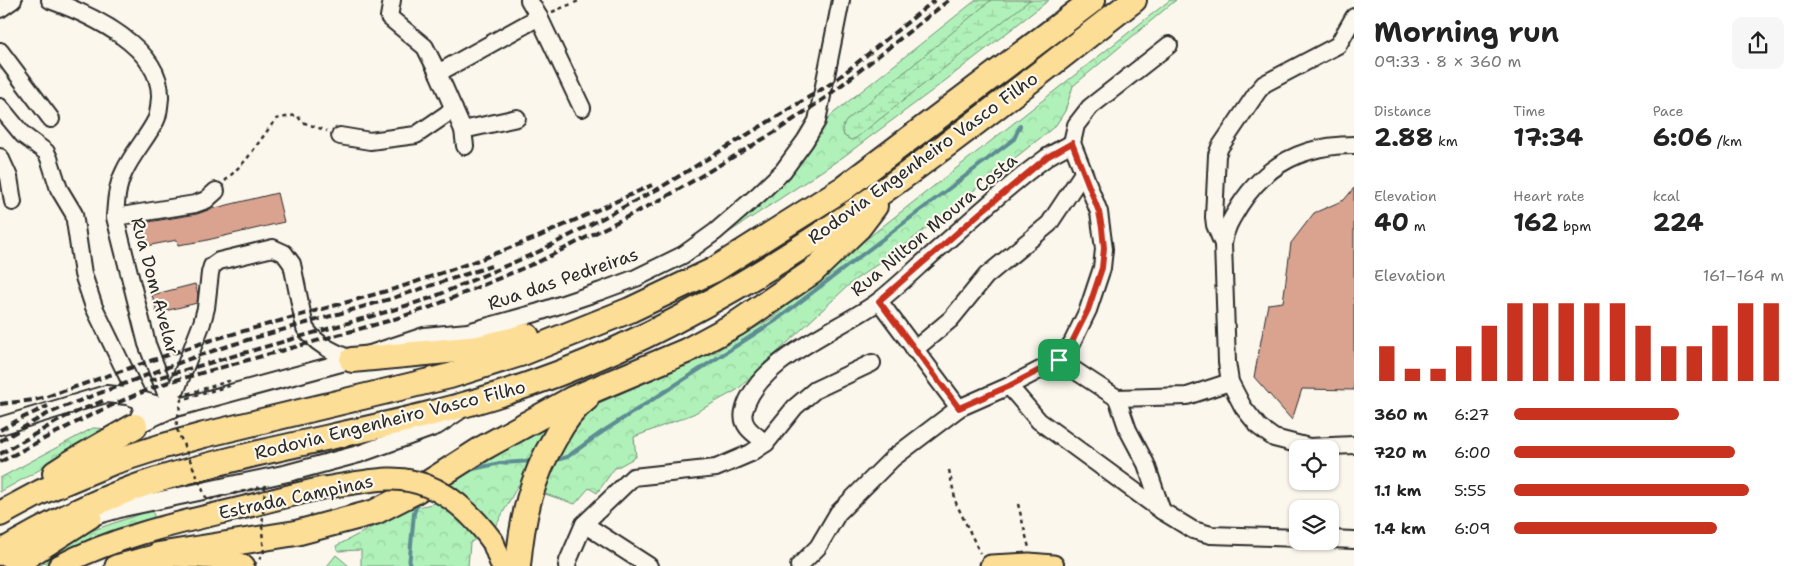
<!DOCTYPE html>
<meta charset="utf-8">
<style>
:root{--surface:#fff;--page:#f6f6f6;--text:#222;--muted:#767676;--accent:#c8321e}
body{margin:0;font-family:"Shantell Sans",sans-serif;background:var(--page);color:var(--text);height:100vh;display:flex;flex-direction:column;font-size:19px;white-space:nowrap}
*{box-sizing:border-box;margin:0}
p{font-size:16px;color:var(--muted)}
.icon{flex:none;width:28px;height:28px;fill:none;stroke:currentColor;stroke-width:2;stroke-linecap:round;stroke-linejoin:round}
.map{position:relative;flex:1;overflow:hidden}
.panel{display:flex;flex-direction:column;background:var(--surface);width:450px}
.panel>*{flex:none}
.tools{position:absolute;left:1289px;top:440px;display:grid;gap:10px}
.tools a{display:grid;place-items:center;width:50px;height:50px;border-radius:10px;background:var(--surface);box-shadow:0 1px 4px #0004;font-size:25px}
.pin{position:absolute;display:grid;place-items:center;width:42px;height:42px;color:#fff;margin:-21px;border-radius:10px;box-shadow:0 2px 8px #0006}
.round{display:grid;place-items:center;flex:none;width:52px;height:52px;border-radius:10px;background:var(--page)}
.overview{display:flex;align-items:center;justify-content:space-between;height:85px;padding:0 20px}
h1{font-size:28px;font-weight:700;line-height:38px}
.stats{display:grid;grid-template-columns:repeat(3,1fr);gap:8px;height:85px;padding:5px 20px}
.stats div{display:grid;align-content:center}
.stats b{font-size:25px;font-weight:700}
.stats small{font-size:14px;font-weight:400}
.stats p{font-size:14px}
.chart{height:140px;padding:10px 20px}
.chart p{display:flex;justify-content:space-between}
.chart svg{width:100%;height:90px;margin-top:5px;stroke:var(--accent);stroke-width:6}
ul{padding:0 20px;list-style:none;font-size:16px}
li{display:grid;grid-template-columns:80px 60px 1fr;align-items:center;height:38px}
li i{height:12px;border-radius:6px;background:var(--accent)}
main{display:flex;flex:1;min-height:0}
.map>svg:first-child{display:block}
.forest{fill:url(#forest-crowns);stroke:#6e8e72}
.wetland{fill:url(#wetland-marsh);stroke:#6e8e72}
.garden{fill:#b0f1b9;stroke:#6e8e72}
.lines{fill:none;stroke-linecap:round;stroke-linejoin:round}
.stream{stroke:#5d8d93;stroke-width:4}
.building{fill:#d9a390;stroke:#2b2b2b}
.minor-casing{stroke:#2b2b2b;stroke-width:20}
.major-casing{stroke:#2b2b2b;stroke-width:25}
.highway-casing{stroke:#2b2b2b;stroke-width:28}
.path{stroke:#2b2b2b;stroke-width:2.5;stroke-dasharray:4 4;stroke-linecap:butt}
.minor{stroke:#fbf7ec;stroke-width:16}
.major{stroke:#fdde96;stroke-width:21}
.highway{stroke:#fdde96;stroke-width:24}
.rail{stroke:#2b2b2b;stroke-width:4;stroke-dasharray:8 4;stroke-linecap:butt}
.major-bridge-casing{stroke:#2b2b2b;stroke-width:25;stroke-linecap:butt}
.path-bridge{stroke:#2b2b2b;stroke-width:2.5;stroke-dasharray:4 4;stroke-linecap:butt}
.major-bridge{stroke:#fdde96;stroke-width:21}
.route-casing{stroke:#fff;stroke-width:10}
.route{stroke:#c8321e;stroke-width:6}
.labels{text-anchor:middle;stroke-width:4.5;stroke-linejoin:round;paint-order:stroke}
.street-label{font-size:18px;fill:#2b2b2b;stroke:#fbf7ec}
</style>
<main>
<div class="map">
<svg width="1354" height="566" viewBox="0 0 1354 566">
<defs>
<pattern id="forest-crowns" width="20" height="18" patternUnits="userSpaceOnUse" patternTransform="scale(1.25)"><rect width="20" height="18" fill="#b0f1b9"/><path d="M2 6a3 3 0 1 1 6 0M12 15a3 3 0 1 1 6 0" fill="none" stroke="#98cf9f"/></pattern>
<pattern id="wetland-marsh" width="20" height="14" patternUnits="userSpaceOnUse" patternTransform="scale(1.25)"><rect width="20" height="14" fill="#b0f1b9"/><path d="M1 5h8M5 5V1M11 12h8M15 12V8" fill="none" stroke="#98cf9f"/></pattern>
</defs>
<rect width="100%" height="100%" fill="#fbf7ec"/>
<filter id="ink" filterUnits="userSpaceOnUse"><feTurbulence type="fractalNoise" baseFrequency=".02" numOctaves="2"/><feDisplacementMap in="SourceGraphic" scale="10" xChannelSelector="R" yChannelSelector="G"/><feConvolveMatrix kernelMatrix="1 2 1 2 8 2 1 2 1" color-interpolation-filters="sRGB"/></filter>
<g filter="url(#ink)">
<g class="forest">
<polygon points="976,0 1049,0 933,90 843,157 728,233 727,227 781,187 804,157 830,116"/>
<polygon points="1170,0 1176,0 1073,86 1065,111 1056,125 1049,131 905,245 852,282 737,390 693,414 634,437 636,457 614,469 597,493 589,488 575,504 518,485 497,524 470,543 468,566 361,566 361,550 338,551 336,546 407,509 432,504 451,484 540,429 713,353 772,318 864,241"/>
<polygon points="93,428 112,429 0,492 0,478"/>
<polygon points="152,510 155,519 76,546 39,566 19,566 73,537"/>
</g>
<polygon class="wetland" points="991,0 1030,0 856,138 851,140 844,136 842,128 846,121"/>
<polygon class="garden" points="336,555 349,566 327,566"/>
<g class="lines">
<g class="stream">
<polyline points="553,461 567,457 602,432 775,321 1014,139 1020,126"/>
<polyline points="469,470 500,463 533,461"/>
<polyline points="409,566 414,513 417,505 423,499"/>
</g>
</g>
<g class="building">
<polygon points="1354,188 1354,390 1302,389 1292,420 1254,377 1268,304 1283,302 1291,243 1314,213 1344,200"/>
<polygon points="277,193 284,222 203,241 178,245 177,240 141,247 136,224 197,214 211,209"/>
<polygon points="195,284 198,294 197,303 157,313 152,295"/>
</g>
<g class="lines">
<defs>
<g id="minor">
<path d="M50,0C91,15 162,47 160,98C159,105 159,114 156,120C147,138 132,154 124,172C117,186 116,201 115,217L147,344L172,409"/>
<polyline points="392,0 389,17 425,47 438,73 463,130 465,146"/>
<polyline points="529,0 539,17 582,108"/>
<polyline points="0,9 13,0"/>
<polyline points="1169,45 1090,107 1076,125 1072,143 1099,212 1104,249 1102,268 1088,310 1072,343 1059,360 1009,386 1039,421 1162,511 1193,530 1211,535 1298,538"/>
<polyline points="0,51 51,119"/>
<polyline points="438,73 539,17"/>
<polyline points="0,107 23,135 46,152 49,158 59,189 74,214 83,274 94,307 143,408 135,426"/>
<polyline points="463,130 517,118"/>
<polyline points="340,136 370,141 416,135 454,109"/>
<path d="M1354,145C1305,145 1267,163 1240,205C1232,218 1225,228 1223,244L1227,362L1230,382L1243,407L1259,427L1274,438L1309,447L1354,445"/>
<polyline points="0,157 9,177 13,202"/>
<polyline points="115,217 195,204 206,200 216,191"/>
<polyline points="1223,244 1215,225 1214,217 1217,155 1220,147 1258,91 1264,84 1338,45 1354,17"/>
<polyline points="879,301 959,408"/>
<polyline points="914,350 951,319 986,276 1049,224 1083,173"/>
<polyline points="1059,360 1117,398 1187,396 1230,382"/>
<polyline points="1117,398 1128,430 1146,464 1162,511"/>
<path d="M172,409L173,398L202,323L206,308L210,273L212,266L219,261L273,248L284,253L292,264L305,328C316,345 334,352 352,360"/>
<polyline points="0,426 106,394 127,396 172,409"/>
<polyline points="135,426 172,409 352,360 424,336 468,332 536,313 601,291 636,278 683,255 715,232 759,194 783,171 805,141 817,121 841,0"/>
<path d="M766,443C756,435 740,427 744,411C757,359 840,330 879,301C893,290 906,278 919,266C960,230 1002,190 1046,158C1054,152 1064,148 1072,143"/>
<polyline points="81,520 123,508 288,473 359,454 437,426 458,412"/>
<polyline points="584,524 649,566"/>
<polyline points="1330,539 1354,540"/>
<polyline points="567,566 568,561 584,524 633,477 716,468 751,453 766,443 795,407 815,390 872,363"/>
<polyline points="799,566 818,547 838,513 893,458 959,408 1009,386"/>
</g>
<g id="major">
<polyline points="493,542 502,566"/>
<polyline points="14,566 91,517"/>
<path d="M59,566C114,537 177,523 237,509C266,502 294,494 323,488"/>
<polyline points="116,566 158,555 214,558 230,561 244,566"/>
<polyline points="991,566 1029,564 1053,566"/>
</g>
<g id="highway">
<polyline points="352,360 479,348 527,336"/>
<polyline points="55,473 69,464 135,426"/>
<polyline points="0,514 41,492 113,462 160,447 204,435 450,376 520,354 630,310 714,270 844,188 1093,0"/>
<path d="M0,553C49,524 102,497 157,480C280,442 409,427 530,384C757,305 946,145 1134,0"/>
<polyline points="158,555 296,533 375,512 414,492 483,448 572,399 686,351 736,324 812,272 859,227 875,206"/>
<path d="M518,566C522,519 531,479 555,438C563,423 572,409 586,399"/>
</g>
</defs>
<use href="#minor" class="minor-casing"/>
<use href="#major" class="major-casing"/>
<use href="#highway" class="highway-casing"/>
<g class="path">
<polyline points="552,12 581,0"/>
<polyline points="225,181 246,160 276,119 297,115 302,122 327,131"/>
<polyline points="949,470 956,503 980,553"/>
<polyline points="1018,504 1029,548"/>
</g>
<use href="#minor" class="minor"/>
<use href="#major" class="major"/>
<use href="#highway" class="highway"/>
<g class="rail">
<polyline points="149,381 164,376 386,312 431,298 538,252 658,189 832,83 935,0"/>
<polyline points="0,404 34,400 46,397 208,341 401,287 476,261 538,237 652,185"/>
<polyline points="0,430 20,419 48,406"/>
<polyline points="0,441 45,415 66,406 197,356 247,340 390,299 491,266"/>
<polyline points="0,454 65,417 105,400"/>
<path d="M0,462C55,433 110,403 169,382L388,321L431,307L540,261L664,198L775,132L825,98L949,0"/>
</g>
<defs>
<path id="major-bridge" d="M323,488C344,485 366,480 388,479C433,477 468,508 493,542"/>
</defs>
<use href="#major-bridge" class="major-bridge-casing"/>
<polyline class="path-bridge" points="180,396 229,381 229,386 181,400 176,427 207,500 265,486 262,530 264,554 253,566"/>
<use href="#major-bridge" class="major-bridge"/>
</g>
</g>
<g class="lines" filter="url(#ink)">
<defs>
<polygon id="route" points="1072,143 1099,212 1102,228 1104,248 1102,268 1088,310 1072,342 1059,360 1009,386 959,408 879,301 981,212 1047,157"/>
</defs>
<use href="#route" class="route-casing"/>
<use href="#route" class="route"/>
</g>
<g class="labels">
<g class="street-label">
<text transform="translate(923 158) rotate(-36)" y="6">Rodovia Engenheiro Vasco Filho</text>
<text transform="translate(934 225) rotate(-40)" y="6">Rua Nilton Moura Costa</text>
<text transform="translate(563 279) rotate(-19)" y="6">Rua das Pedreiras</text>
<text transform="translate(155 286) rotate(75)" y="6">Rua Dom Avelar</text>
<text transform="translate(390 420) rotate(-14)" y="6">Rodovia Engenheiro Vasco Filho</text>
<text transform="translate(296 497) rotate(-12)" y="6">Estrada Campinas</text>
</g>
</g>
</svg>
<div class="tools">
<a><svg class="icon" aria-label="locate" viewBox="0 0 24 24"><circle cx="12" cy="12" r="6"/><path d="M12 2v4M12 18v4M2 12h4M18 12h4"/></svg></a>
<a><svg class="icon" aria-label="layers" viewBox="0 0 24 24"><path d="M12 4l9 5-9 5-9-5zM3 14l9 5 9-5"/></svg></a>
</div>
<div class="pin" style="left:1059px;top:360px;background:#1e9e55"><svg class="icon" aria-label="arrive" viewBox="0 0 24 24"><path d="M6 21V4h12l-3 4 3 4H6"/></svg></div>
</div>
<section class="panel">
<div class="overview"><div><h1>Morning run</h1><p>09:33 · 8 × 360 m</p></div><a class="round"><svg class="icon" aria-label="share" viewBox="0 0 24 24"><path d="M12 15V3M7 8l5-5 5 5M5 13v7h14v-7"/></svg></a></div>
<div class="stats">
<div><p>Distance</p><b>2.88<small> km</small></b></div>
<div><p>Time</p><b>17:34</b></div>
<div><p>Pace</p><b>6:06<small> /km</small></b></div>
</div>
<div class="stats">
<div><p>Elevation</p><b>40<small> m</small></b></div>
<div><p>Heart rate</p><b>162<small> bpm</small></b></div>
<div><p>kcal</p><b>224</b></div>
</div>
<div class="chart"><p><span>Elevation</span>161–164 m</p>
<svg viewBox="0 0 160 44" preserveAspectRatio="none"><path d="M5 44V27M15 44V38M25 44V38M35 44V27M45 44V17M55 44V6M65 44V6M75 44V6M85 44V6M95 44V6M105 44V17M115 44V27M125 44V27M135 44V17M145 44V6M155 44V6"/></svg>
</div>
<ul>
<li><b>360 m</b>6:27<i style="width:61%"></i></li>
<li><b>720 m</b>6:00<i style="width:82%"></i></li>
<li><b>1.1 km</b>5:55<i style="width:87%"></i></li>
<li><b>1.4 km</b>6:09<i style="width:75%"></i></li>
</ul>
</section>
</main>
